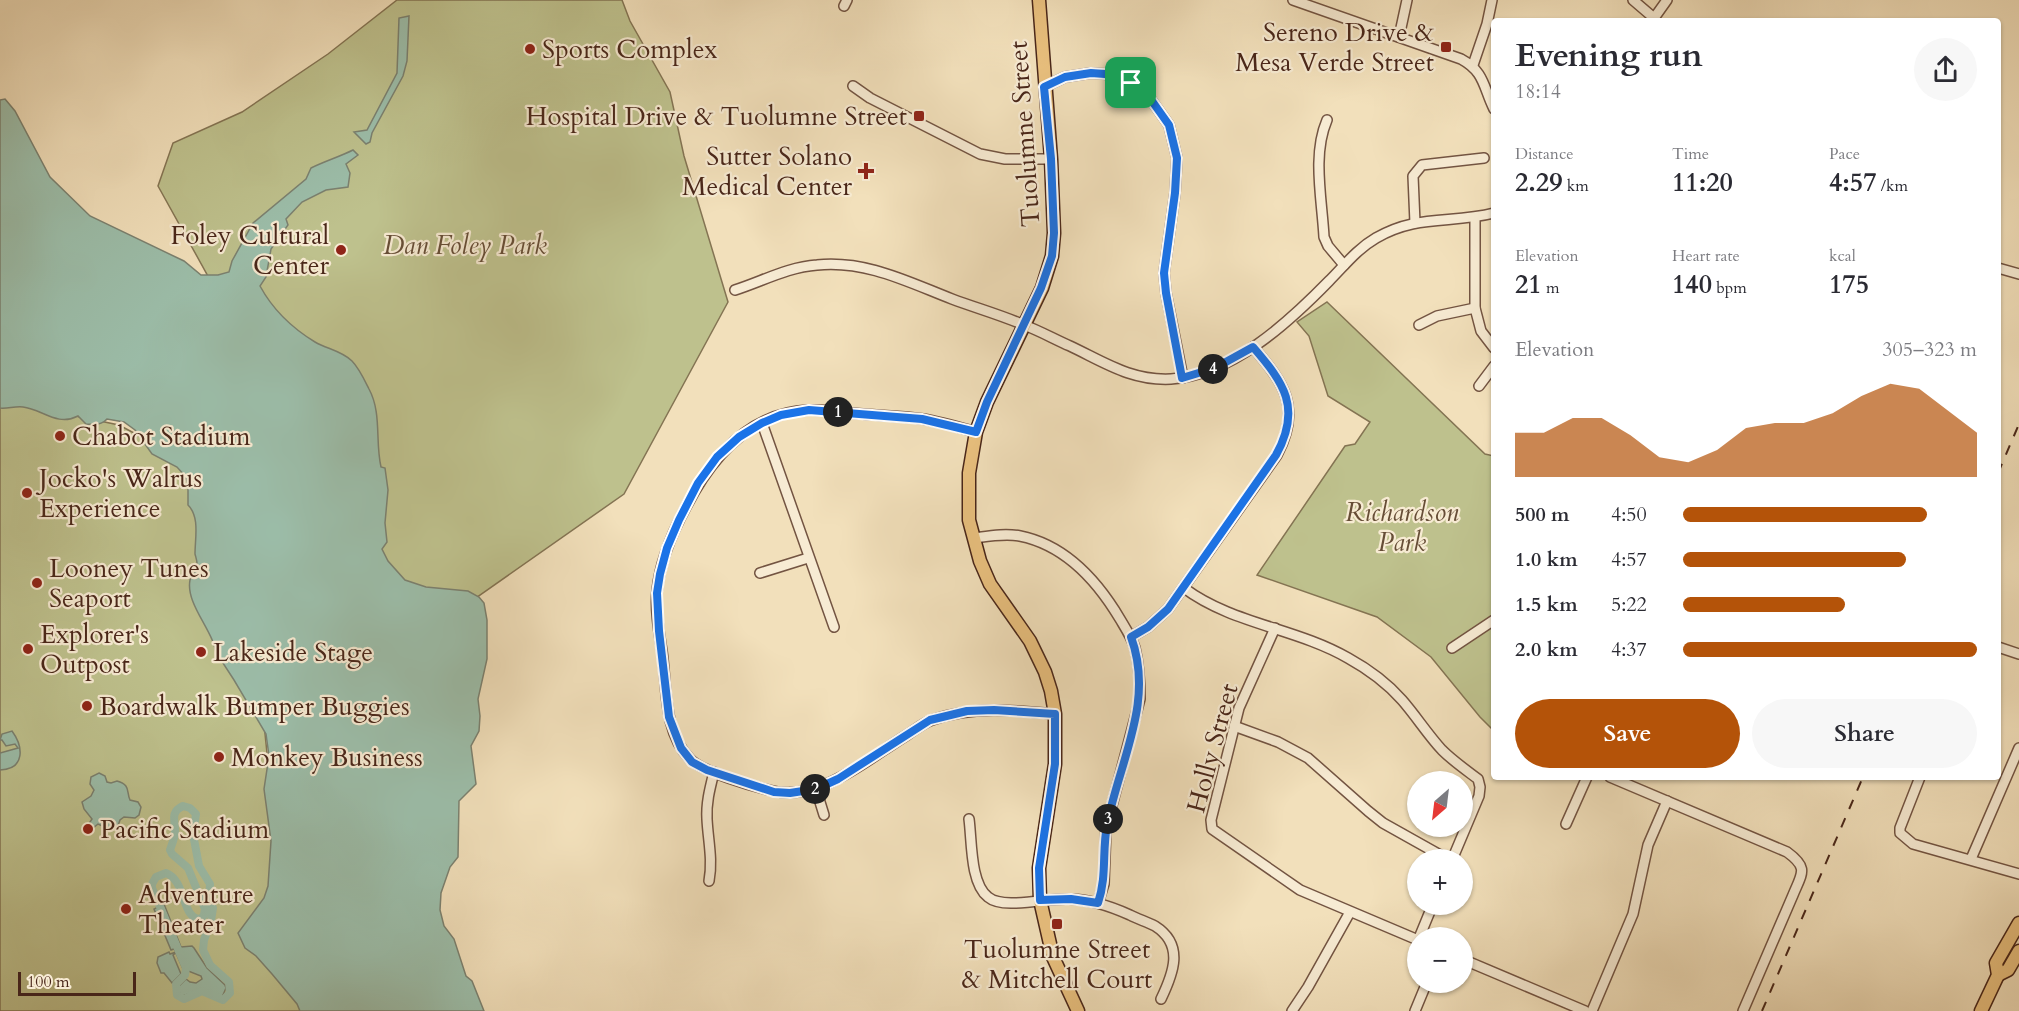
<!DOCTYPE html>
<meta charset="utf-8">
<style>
:root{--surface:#fff;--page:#f7f7f7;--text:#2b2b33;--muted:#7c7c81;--accent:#b45309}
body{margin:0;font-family:Cardo,serif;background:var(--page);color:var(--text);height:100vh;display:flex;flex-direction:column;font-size:22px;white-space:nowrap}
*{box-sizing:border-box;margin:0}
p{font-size:20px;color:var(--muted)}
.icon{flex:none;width:33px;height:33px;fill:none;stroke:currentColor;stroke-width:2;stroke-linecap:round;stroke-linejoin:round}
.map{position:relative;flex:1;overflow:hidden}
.details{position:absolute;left:1491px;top:18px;width:510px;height:762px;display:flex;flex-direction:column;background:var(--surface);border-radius:6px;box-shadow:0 2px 4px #0004}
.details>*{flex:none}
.needle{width:39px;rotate:208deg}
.buttons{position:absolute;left:1407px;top:771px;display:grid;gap:12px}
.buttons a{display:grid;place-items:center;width:66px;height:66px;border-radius:50%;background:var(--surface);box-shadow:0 2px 4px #0004;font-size:30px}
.scale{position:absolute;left:18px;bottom:15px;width:118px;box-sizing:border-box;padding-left:6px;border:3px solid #492619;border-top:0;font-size:16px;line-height:21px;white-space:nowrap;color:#492619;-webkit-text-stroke:4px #f7ebd3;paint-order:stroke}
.pin{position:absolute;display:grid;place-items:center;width:51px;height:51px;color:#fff;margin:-26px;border-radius:12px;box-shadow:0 3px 9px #0006}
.km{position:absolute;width:30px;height:30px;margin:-15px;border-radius:50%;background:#222;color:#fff;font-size:16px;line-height:30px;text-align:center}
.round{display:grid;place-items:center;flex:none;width:63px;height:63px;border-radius:32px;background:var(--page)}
.headline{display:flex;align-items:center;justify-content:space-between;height:102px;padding:0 24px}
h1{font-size:33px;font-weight:800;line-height:45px}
.stats{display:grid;grid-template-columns:repeat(3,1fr);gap:9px;height:102px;padding:6px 24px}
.stats div{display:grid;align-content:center}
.stats b{font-size:26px;font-weight:800}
.stats small{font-size:16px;font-weight:400}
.stats p{font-size:16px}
.chart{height:168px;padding:12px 24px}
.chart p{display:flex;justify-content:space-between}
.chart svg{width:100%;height:108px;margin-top:6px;fill:var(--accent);opacity:.7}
.cta{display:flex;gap:12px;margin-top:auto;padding:12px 24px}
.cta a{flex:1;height:69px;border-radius:36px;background:var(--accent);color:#fff;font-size:24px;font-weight:800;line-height:69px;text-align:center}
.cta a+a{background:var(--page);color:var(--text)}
ul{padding:0 24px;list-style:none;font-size:20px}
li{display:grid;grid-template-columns:96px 72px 1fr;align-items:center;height:45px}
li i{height:15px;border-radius:8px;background:var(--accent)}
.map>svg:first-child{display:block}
.green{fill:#bec18d;stroke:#847453;stroke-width:1.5}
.water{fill:#9cbeaa;stroke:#7b8170;stroke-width:1.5}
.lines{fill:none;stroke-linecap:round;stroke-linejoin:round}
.canal{stroke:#9cbeaa;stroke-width:8}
.minor-casing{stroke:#735442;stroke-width:12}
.major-casing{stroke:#492619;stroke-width:15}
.minor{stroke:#f7ebd3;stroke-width:9}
.major{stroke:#e9c07e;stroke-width:12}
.rail{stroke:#492619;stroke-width:2;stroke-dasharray:10 10;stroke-linecap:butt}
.route-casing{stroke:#fff;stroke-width:12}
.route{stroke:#1a73e8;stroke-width:8}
.poi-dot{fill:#8f2418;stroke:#f7ebd3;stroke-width:2}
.labels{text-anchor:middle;stroke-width:4.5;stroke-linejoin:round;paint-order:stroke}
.poi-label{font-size:26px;fill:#492619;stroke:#f7ebd3;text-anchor:start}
.street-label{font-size:26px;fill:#492619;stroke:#f7ebd3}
.park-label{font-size:26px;font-style:italic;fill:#664d36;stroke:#f7ebd3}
</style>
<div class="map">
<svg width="2019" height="1011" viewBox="0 0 2019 1011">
<rect width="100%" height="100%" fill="#f2e0bb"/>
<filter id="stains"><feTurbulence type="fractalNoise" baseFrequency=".00333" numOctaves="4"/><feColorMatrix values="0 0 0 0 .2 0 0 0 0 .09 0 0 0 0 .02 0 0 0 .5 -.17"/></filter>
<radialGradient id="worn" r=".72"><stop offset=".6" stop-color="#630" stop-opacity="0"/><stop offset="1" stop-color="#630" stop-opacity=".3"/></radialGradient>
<g class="green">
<polygon points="397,0 622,0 630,21 670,92 684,156 728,302 624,494 426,633 214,287 158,186 173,143 242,112 328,54"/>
<polygon points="1327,302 1485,454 1494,456 1494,731 1480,717 1431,657 1377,617 1257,575 1345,446 1355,444 1370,422 1328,396 1309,336 1297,322"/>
<polygon points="0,390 71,415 119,425 160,447 188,469 264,724 280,880 319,1011 0,1011"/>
</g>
<g class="water">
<polygon points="409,16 407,61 403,76 372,133 370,142 366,144 354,132 367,130 397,73 399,18"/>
<path d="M5,99L15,111L50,177L90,216L184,261L201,275H218L229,272L232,261L253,223L306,179L311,168C325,161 339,157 353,150L358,155L346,164L350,173L348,187L326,190L302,202L286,219L288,225L271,249L266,277L260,286C273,310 292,328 315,342C327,349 342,351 352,361C359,368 365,381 369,389C382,413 375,441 381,467L385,468L388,490L385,523L387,542L382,549L388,561L405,580L426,587L468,591L479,597L484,603L487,620V659L478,699L480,716L479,731L471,746L476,784L459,801L458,857L450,867L441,893L440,910L444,926L454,939L466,976L472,981L484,1011H300L297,1004L272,974L256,956L245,948L238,933L264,898L268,886L271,841L264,789L269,756L266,734L234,680L223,663L216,657C217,634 185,605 190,580C191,575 196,572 197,568C198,563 196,558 195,554C195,538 200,517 188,505V484L185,476L177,467L152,454L135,430L124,422L107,419C102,425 93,425 86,424L78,416C57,427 42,409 23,407C15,406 7,409 0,408V100Z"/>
<path d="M12,731C23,746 26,769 0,770V753L18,748L15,744L6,746L2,740H0L2,734Z"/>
<path d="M99,773L105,776L107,782L111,783L117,781C131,785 126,791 130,800L138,802L141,807L139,815L135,818L124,817L120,820L117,829H109L98,824L93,828L88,825L92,819L84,809L82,802L91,796L94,790L90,784L91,777Z"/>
<path d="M164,904L181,947L192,946L194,948L207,968L225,985L226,988L223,995L220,997C215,995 211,992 206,990C197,988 190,996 181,995L178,991V987L186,979L190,982L196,983L202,979L201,976L183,969L176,953L173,955L181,974L172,983L164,973H161L157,963L158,957L169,952L170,954L176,952L174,949L171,950L154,909Z"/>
</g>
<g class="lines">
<path class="canal" d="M183,806L190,808L196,814L193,834L199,866L210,884L209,899L213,908L211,921L204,940L203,950L210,965L229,982L230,993L223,1000L202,991L184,999L177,995L176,984L185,975L186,968L152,888V884L156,877L166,873C187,881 181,920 201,919L204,915L205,909L188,868L172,854L170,850C172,844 175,838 175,831C175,820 170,812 183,806Z"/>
<defs>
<g id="minor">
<path d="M1293,0L1461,59C1485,72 1483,87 1494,109"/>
<polyline points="1633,0 1654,18"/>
<polyline points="844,6 847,0"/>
<polyline points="1652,21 1667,0"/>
<polyline points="1399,37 1407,0"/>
<polyline points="1473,65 1487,24 1492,0"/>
<polyline points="853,86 870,98 980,154 1005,159 1051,159"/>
<polyline points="1044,87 1065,77 1091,73 1105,74 1131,83 1147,94 1169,125 1177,158 1175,193 1164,273 1166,293 1183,378"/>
<path d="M1327,120C1312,155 1322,199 1324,237L1328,246L1344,265"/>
<polyline points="1475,218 1475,308 1481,331 1494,348"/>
<polyline points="1415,223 1413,176 1422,165 1484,158"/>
<polyline points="1998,268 2019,274"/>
<path d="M735,290C763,281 788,267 817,265C866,260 908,282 952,299C976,308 1001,315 1024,325C1040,331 1054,339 1070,346C1104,362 1131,381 1171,379C1232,375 1289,322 1329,281C1344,266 1357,249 1376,238C1417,214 1451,224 1494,213"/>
<polyline points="1419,325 1437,316 1475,308"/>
<polyline points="1479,386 1494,366"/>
<polyline points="762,423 834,627"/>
<path d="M976,432C958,427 941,422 923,419C903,416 883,416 863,414C845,413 826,409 808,410C749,413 711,458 686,507C672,533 660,561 657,591C655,610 659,632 662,651C667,686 663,732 690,759C702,772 755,787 773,791C820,802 869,758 907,735C915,730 923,723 932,720C972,706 1014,710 1055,714"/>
<path d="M974,538C989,536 1005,533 1020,536C1065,545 1098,582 1120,619C1126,629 1132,638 1135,648C1139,665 1140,682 1140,699L1106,828L1104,884L1098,903"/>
<polyline points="760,573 808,558"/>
<path d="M1184,588C1232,624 1296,628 1348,658C1368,669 1387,683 1402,700C1416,716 1428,735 1442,750C1453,761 1466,770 1478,779L1480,787L1479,796L1452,860"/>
<polyline points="1275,628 1239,708 1211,820 1212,829 1300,890 1418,940"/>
<path d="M1131,637L1148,627L1168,609L1277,455C1302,408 1284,383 1253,347"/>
<polyline points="1998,647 2019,654"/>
<polyline points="1452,648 1494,620"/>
<polyline points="1234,726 1278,742 1308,758 1368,811 1383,823 1449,860"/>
<path d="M1610,777L1787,852C1809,868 1802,873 1793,895L1743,1011"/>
<polyline points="1920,777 1900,828 1900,833 1913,844 2019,874"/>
<polyline points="816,789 824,815"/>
<path d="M969,819C972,841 970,883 988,897C1003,910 1047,898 1068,899C1090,899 1110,906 1130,915C1138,919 1147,922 1155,926C1185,945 1173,974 1161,999"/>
<polyline points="1566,824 1587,777"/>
<polyline points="1971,859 2019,748"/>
<path d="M709,881C713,860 708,840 707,819C706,803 710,788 714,772"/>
<polyline points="1419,938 1433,904"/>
<polyline points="1462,959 1585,1011"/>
<polyline points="1292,1011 1308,987 1350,912"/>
<polyline points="1415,1011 1427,982"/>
<polyline points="1592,1011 1633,914 1648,845 1667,801"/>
</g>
<g id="major">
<polyline points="1039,0 1051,159 1054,233 1052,256 1042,288 987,402 976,432 969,473 969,520 980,561 990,584 1030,641 1045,672 1051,691 1055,714 1055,764 1039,868 1040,900 1053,957 1078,1011"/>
<polyline points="1998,975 2008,970 2019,951"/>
<polyline points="1981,1011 1998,975 1996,963 2019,923"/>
</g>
</defs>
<use href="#minor" class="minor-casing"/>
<use href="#major" class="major-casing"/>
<use href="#minor" class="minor"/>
<use href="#major" class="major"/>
<g class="rail">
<polyline points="1998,473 2019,424"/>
<polyline points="1762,1011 1863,777"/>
</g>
</g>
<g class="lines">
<defs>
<path id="route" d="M1091,73L1105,74L1131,83L1147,94L1169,125L1177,158L1175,193L1164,273L1166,293L1182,378L1215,368L1253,347C1284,383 1302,408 1276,455L1168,609L1148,627L1131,637C1155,702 1119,762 1107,825C1102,851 1107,877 1098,903L1071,899L1040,900L1039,868L1055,764V714L994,710L967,711L930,720L838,779L816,789L790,793L774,792L707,770L692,762L681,748L669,717L659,631L657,593L660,574L667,548L679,520L698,483L717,457L739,437L762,423L781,415L809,410L922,419L976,432L987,402L1041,288L1052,256L1054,233L1051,159L1044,87L1065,77Z"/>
</defs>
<use href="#route" class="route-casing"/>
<use href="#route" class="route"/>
</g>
<g class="poi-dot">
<rect x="1440" y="41" width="12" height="12" rx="3"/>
<circle cx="530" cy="49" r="6"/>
<rect x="913" y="110" width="12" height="12" rx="3"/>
<path d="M863 162h6v6h6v6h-6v6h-6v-6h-6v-6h6z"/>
<circle cx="341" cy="250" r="6"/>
<circle cx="60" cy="436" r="6"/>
<circle cx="27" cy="493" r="6"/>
<circle cx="37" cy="583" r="6"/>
<circle cx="28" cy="649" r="6"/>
<circle cx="201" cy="652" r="6"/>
<circle cx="87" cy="706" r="6"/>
<circle cx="219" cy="757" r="6"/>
<circle cx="88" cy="829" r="6"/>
<circle cx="126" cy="909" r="6"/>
<rect x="1051" y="918" width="12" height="12" rx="3"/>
</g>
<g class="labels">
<g class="poi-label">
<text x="1434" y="41" text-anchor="end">Sereno Drive &amp;<tspan x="1434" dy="30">Mesa Verde Street</tspan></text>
<text x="542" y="58">Sports Complex</text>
<text x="907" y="125" text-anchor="end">Hospital Drive &amp; Tuolumne Street</text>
<text x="852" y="165" text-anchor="end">Sutter Solano<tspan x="852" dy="30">Medical Center</tspan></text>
<text x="329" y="244" text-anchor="end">Foley Cultural<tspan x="329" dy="30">Center</tspan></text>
<text x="72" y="445">Chabot Stadium</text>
<text x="39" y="487">Jocko's Walrus<tspan x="39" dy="30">Experience</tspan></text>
<text x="49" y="577">Looney Tunes<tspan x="49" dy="30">Seaport</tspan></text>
<text x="40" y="643">Explorer's<tspan x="40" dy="30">Outpost</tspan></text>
<text x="213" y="661">Lakeside Stage</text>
<text x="99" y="715">Boardwalk Bumper Buggies</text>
<text x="231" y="766">Monkey Business</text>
<text x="100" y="838">Pacific Stadium</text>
<text x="138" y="903">Adventure<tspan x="138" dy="30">Theater</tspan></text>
<text x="1057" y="958" text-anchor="middle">Tuolumne Street<tspan x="1057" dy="30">&amp; Mitchell Court</tspan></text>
</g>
<g class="street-label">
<text transform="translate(1024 134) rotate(-94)" y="9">Tuolumne Street</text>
<text transform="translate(1212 748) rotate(-75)" y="9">Holly Street</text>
</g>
<g class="park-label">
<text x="465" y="254">Dan Foley Park</text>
<text x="1402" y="521">Richardson<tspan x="1402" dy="30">Park</tspan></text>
</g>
</g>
<rect width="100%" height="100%" filter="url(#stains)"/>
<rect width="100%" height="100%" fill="url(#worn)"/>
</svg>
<div class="buttons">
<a><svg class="needle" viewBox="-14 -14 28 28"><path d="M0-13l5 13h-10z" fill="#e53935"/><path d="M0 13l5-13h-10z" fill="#7c7c81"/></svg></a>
<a>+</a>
<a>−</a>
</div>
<div class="scale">100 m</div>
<div class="pin" style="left:1131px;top:83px;background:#1e9e55"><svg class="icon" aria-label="arrive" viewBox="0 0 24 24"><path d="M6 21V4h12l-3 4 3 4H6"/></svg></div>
<b class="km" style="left:838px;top:412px">1</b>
<b class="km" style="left:815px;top:789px">2</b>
<b class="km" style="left:1108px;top:819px">3</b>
<b class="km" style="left:1213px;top:369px">4</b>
<section class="details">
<div class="headline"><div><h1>Evening run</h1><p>18:14</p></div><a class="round"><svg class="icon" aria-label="share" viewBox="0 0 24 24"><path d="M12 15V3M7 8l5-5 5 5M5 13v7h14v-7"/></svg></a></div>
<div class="stats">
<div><p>Distance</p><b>2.29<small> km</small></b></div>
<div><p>Time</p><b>11:20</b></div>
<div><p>Pace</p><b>4:57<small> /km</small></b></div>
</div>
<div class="stats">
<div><p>Elevation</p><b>21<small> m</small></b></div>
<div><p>Heart rate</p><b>140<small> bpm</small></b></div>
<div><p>kcal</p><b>175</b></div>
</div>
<div class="chart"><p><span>Elevation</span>305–323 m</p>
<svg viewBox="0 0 160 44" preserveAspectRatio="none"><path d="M0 44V26L10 26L20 20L30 20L40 27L50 36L60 38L70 33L80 24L90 22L100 22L110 18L120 11L130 6L140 8L150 17L160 26V44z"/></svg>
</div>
<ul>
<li><b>500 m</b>4:50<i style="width:83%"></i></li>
<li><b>1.0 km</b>4:57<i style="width:76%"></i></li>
<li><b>1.5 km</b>5:22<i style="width:55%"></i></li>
<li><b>2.0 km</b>4:37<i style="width:100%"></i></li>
</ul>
<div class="cta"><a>Save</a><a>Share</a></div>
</section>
</div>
